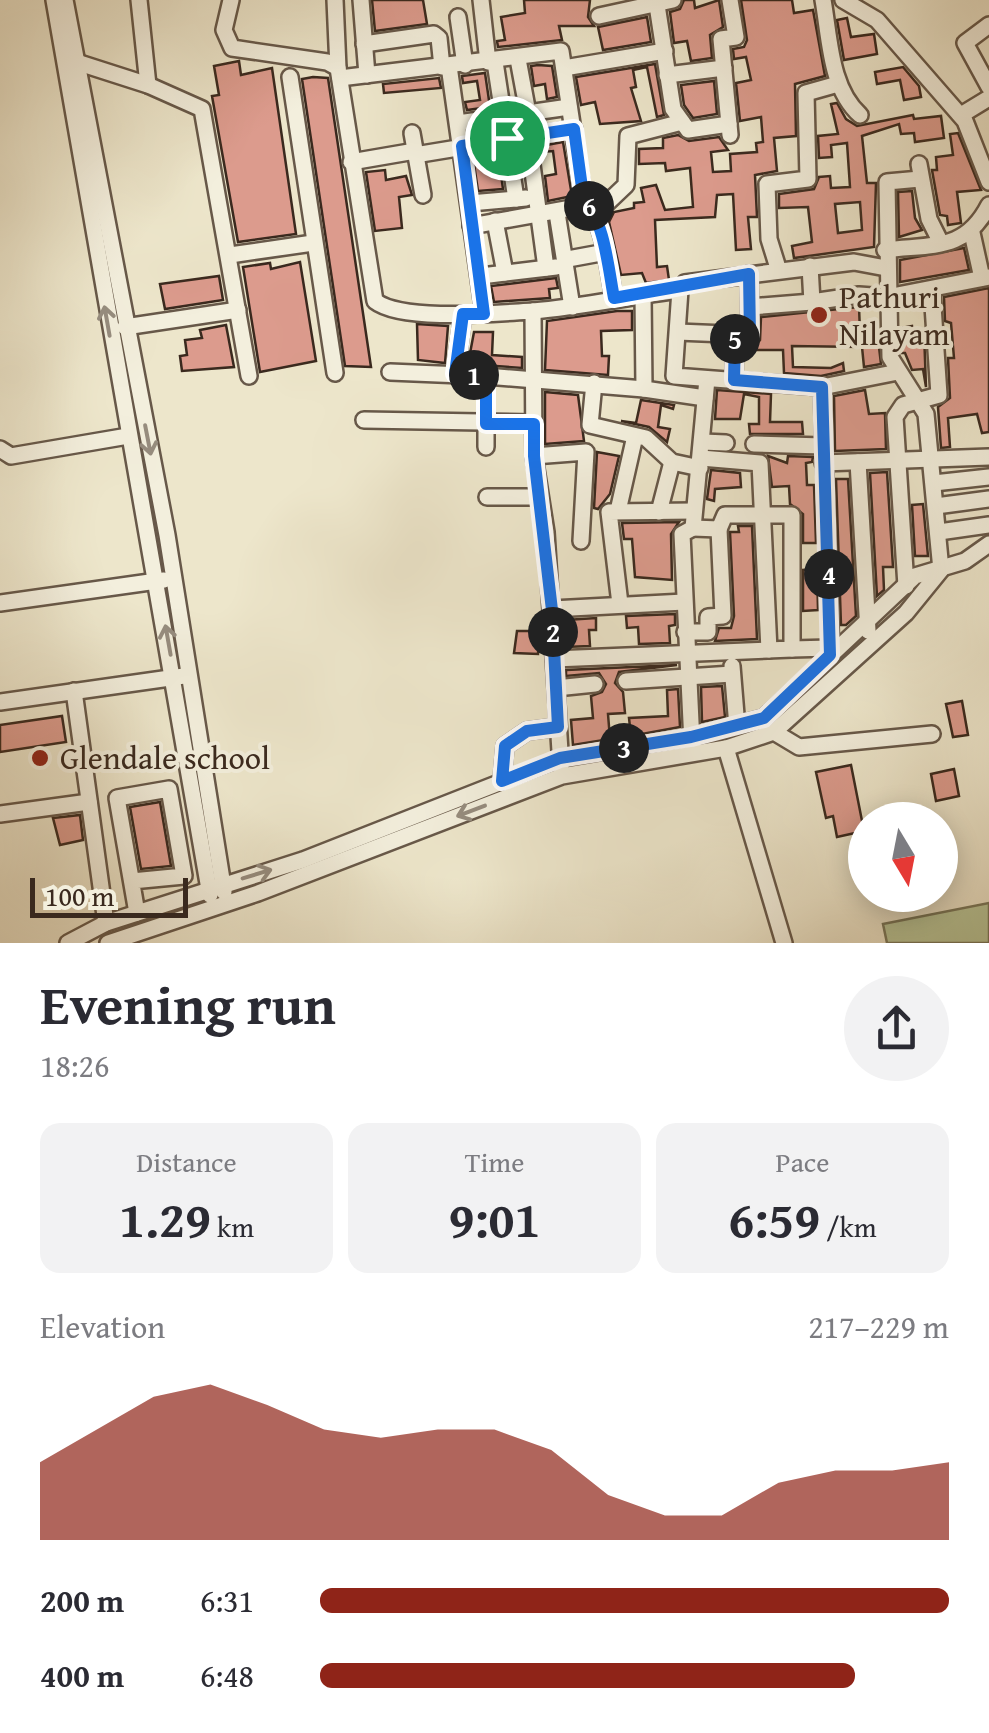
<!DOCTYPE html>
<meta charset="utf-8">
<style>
:root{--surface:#fff;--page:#f2f2f3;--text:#2b2b33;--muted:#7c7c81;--accent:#8f2418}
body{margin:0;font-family:"Gentium Book Plus",serif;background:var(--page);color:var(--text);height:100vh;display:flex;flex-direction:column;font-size:38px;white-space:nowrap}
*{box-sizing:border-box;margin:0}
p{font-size:32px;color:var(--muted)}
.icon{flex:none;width:55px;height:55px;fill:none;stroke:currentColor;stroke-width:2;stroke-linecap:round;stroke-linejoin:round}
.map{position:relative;height:943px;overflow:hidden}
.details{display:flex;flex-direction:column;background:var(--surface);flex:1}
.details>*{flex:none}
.needle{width:65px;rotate:170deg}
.fabs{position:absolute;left:848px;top:802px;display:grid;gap:20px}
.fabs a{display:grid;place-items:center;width:110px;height:110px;border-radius:50%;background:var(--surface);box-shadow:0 5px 25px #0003;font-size:50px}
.scale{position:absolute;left:30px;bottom:25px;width:158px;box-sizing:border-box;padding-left:10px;border:5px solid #3a291e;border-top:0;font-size:28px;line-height:35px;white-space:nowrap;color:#3a291e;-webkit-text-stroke:8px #f3efdd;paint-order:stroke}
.pin{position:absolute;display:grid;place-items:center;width:85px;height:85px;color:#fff;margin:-42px;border:5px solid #fff;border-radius:50%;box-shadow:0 2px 10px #0007}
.km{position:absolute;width:50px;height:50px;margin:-25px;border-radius:50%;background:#222;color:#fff;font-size:28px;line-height:50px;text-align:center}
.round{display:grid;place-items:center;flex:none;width:105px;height:105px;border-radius:52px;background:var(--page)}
.summary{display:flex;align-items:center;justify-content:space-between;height:170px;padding:0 40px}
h1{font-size:55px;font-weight:800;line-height:75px}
.figures{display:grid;grid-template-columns:repeat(3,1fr);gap:15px;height:170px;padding:10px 40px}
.figures div{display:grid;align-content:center;border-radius:20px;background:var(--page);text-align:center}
.figures b{font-size:50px;font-weight:800}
.figures small{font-size:28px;font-weight:400}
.figures p{font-size:28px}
.chart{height:280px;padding:20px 40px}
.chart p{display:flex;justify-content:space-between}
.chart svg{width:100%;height:180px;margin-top:10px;fill:var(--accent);opacity:.7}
ul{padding:0 40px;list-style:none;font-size:32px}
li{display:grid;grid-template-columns:160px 120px 1fr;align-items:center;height:75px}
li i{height:25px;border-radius:12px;background:var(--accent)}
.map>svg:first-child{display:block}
.green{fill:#b7c598;stroke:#78775b;stroke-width:2.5}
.building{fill:#dc9b8d;stroke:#3a291e;stroke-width:2.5;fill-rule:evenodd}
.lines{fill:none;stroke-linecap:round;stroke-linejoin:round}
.minor-casing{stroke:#675849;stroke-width:20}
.minor{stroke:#f3efdd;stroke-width:15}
.oneway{stroke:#968c7e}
.route-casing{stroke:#fff;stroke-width:20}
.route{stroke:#1a73e8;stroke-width:12}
.poi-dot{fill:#8f2418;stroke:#f3efdd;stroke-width:4}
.labels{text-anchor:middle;stroke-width:8;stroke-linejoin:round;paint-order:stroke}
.poi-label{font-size:32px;fill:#3a291e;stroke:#f3efdd;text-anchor:start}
</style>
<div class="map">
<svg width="989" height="943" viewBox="0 0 989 943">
<rect width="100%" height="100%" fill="#ede6cb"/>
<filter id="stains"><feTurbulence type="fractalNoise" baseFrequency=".002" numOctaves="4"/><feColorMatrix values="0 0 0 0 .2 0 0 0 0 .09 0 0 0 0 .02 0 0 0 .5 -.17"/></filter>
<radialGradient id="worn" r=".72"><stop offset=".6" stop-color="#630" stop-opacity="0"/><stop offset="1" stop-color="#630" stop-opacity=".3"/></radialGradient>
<polygon class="green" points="989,903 989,943 887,943 883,924"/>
<g class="building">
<polygon points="372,0 423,0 427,24 375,31"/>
<polygon points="524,0 590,0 588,17 594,26 559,26 562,40 498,47 497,41 505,40 501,17 525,13"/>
<polygon points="684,0 694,0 695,8 719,0 723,27 710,35 712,58 691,61 687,41 674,43 670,12 680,9"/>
<polygon points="741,0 792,0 794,13 813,10 825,76 795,84 796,136 774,138 777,171 755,175 757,217 748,217 751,249 736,250 733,194 717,195 715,217 655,220 657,267 667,266 669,280 646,283 642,273 621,275 609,222 614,212 634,208 634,203 644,202 641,188 656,185 665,210 693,207 690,168 666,171 665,163 639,164 639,149 663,148 663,138 678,135 689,141 719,137 728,150 711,152 713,172 731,171 730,154 757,152 756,143 763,142 761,117 740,121 736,83 751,80 746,57 734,59 733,49 744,47 747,40"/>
<polygon points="647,17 651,42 603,50 598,27"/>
<polygon points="847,18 851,37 874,34 877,54 844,60 837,20"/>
<polygon points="239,61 241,75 272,68 296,234 238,242 212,96 219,95 214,66"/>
<polygon points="655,64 664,115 657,117 647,67 633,70 636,87 631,88 641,121 600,124 595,102 581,105 576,77"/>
<polygon points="538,65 552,66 557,97 547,99 545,84 534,86 531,66"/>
<polygon points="903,67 919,86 921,97 904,100 900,80 877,84 875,72"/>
<polygon points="485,73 490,107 467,110 465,102 480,100 477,81 463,83 462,76"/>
<polygon points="313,77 328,78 371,367 345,366 302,79"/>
<polygon points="439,78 441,88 384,93 383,84"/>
<polygon points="714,81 717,114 693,118 684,105 681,85"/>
<path d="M837,103L846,119L857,126L913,115L914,119L941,116L944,138L915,142L914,133L901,134L899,124L862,136L867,183H876L874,247L794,258L792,246L812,242L808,207L779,208V194L814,189L819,177L830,176L831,188L850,187L847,143L831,145L832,157L819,158L818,136L838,134L831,104ZM860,202L862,230L838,233L835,204Z"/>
<polygon points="958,133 981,190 957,192 961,223 948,225 947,216 940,215 932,170 937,170 936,157 953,155 950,134"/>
<polygon points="563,142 572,196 548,201 545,176 556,174 553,151 542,152 541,146"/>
<polygon points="498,153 503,189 478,191 473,157"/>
<polygon points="385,170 386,180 406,176 412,195 399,197 402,228 375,231 366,172"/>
<polygon points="912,191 915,218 922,230 899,237 898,192"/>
<polygon points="964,248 969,270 900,282 900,260"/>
<polygon points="300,262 316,361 260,372 243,267 270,263 271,269"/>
<polygon points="219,276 223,300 165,309 160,284"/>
<polygon points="556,278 558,288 549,289 550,298 494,302 491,286"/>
<polygon points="989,288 989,432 982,433 977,414 948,418 950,447 941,448 938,407 950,398 948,358 954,358 951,323 945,321 944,297"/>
<polygon points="859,307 860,332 877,330 881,364 864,367 862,347 792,346 793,367 831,368 843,363 844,371 821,376 784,373 783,350 752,350 760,340 761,317"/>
<polygon points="617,311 632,311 632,330 601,331 602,356 609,356 608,375 545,370 547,321"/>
<polygon points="417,324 448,326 445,363 418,360"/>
<polygon points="226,325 234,367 182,371 180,356 187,355 185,340 202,338 200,330"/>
<polygon points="912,326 913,333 924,332 926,387 923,369 912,370 905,353 901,353 901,328"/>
<polygon points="474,332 493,332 492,355 522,357 522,368 468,364"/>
<polygon points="717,390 771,394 770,422 802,422 803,434 750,434 749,424 759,424 759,397 744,394 740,419 715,419"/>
<polygon points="865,390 869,414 885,413 886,449 835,451 834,396"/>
<polygon points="545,392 578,395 584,441 545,444"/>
<polygon points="641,400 674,405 673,409 661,405 658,427 670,429 667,442 649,427 621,421 636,423"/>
<polygon points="597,452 619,456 610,494 598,509 594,508"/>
<polygon points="768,456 787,463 788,456 813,457 812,462 806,463 807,485 814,485 816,543 803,543 803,514 790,504 789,486 772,487"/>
<polygon points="711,470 740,473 741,487 715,489 714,501 707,499"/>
<polygon points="887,472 893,567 883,567 884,590 877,596 870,473"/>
<polygon points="836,479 848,479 856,616 846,625 841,625"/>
<polygon points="923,504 928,556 915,556 912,505"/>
<polygon points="679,522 671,534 672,580 635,577 632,539 624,539 622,523"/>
<polygon points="738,526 752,526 757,639 715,641 719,628 731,628 734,616 730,532 739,532"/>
<polygon points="817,569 818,610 803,611 803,570"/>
<polygon points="675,614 675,625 669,626 670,643 639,644 638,627 627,628 626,616"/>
<polygon points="596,618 596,630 589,630 590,646 565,647 566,620"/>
<polygon points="517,631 539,631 538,654 514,653"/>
<polygon points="677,665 619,672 615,683 623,692 625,713 608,714 610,739 573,745 571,720 593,718 591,696 602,692 606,684 599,673 566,676 566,670"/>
<polygon points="722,686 725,717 702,722 701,687"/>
<polygon points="678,689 680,727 631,736 629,718 668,716 667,690"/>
<polygon points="962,701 968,735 953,737 946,704"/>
<polygon points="62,716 66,742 0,752 0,725"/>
<polygon points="851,765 864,831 837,837 833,816 826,818 816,772"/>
<polygon points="954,769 959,796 936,801 931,774"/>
<polygon points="160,802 171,866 141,869 130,807"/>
<polygon points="80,815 83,840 60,845 53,818"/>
</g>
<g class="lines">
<defs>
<g id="minor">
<polyline points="54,0 210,895"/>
<polyline points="65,0 167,535 224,892"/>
<polyline points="139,0 148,85"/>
<path d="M231,0L224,30L232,48L327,62L338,68L375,301C402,322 497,313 533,311L534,456L546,532L561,767"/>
<polyline points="335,0 338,68"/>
<polyline points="361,0 367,75"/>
<polyline points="481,0 488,62"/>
<path d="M823,0C830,39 830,88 860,115"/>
<polyline points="843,0 877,20 965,121 989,182"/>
<polyline points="657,5 673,109 688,130 729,124"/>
<polyline points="599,16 673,0"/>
<polyline points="458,17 465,65"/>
<polyline points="989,25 965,43 989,87"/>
<polyline points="364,44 434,34 439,38 442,67"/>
<polyline points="67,59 148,85 202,109 249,376"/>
<polyline points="518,59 528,113"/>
<polyline points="495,62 516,199"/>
<polyline points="449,66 484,314"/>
<polyline points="564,68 665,51"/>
<polyline points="667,75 724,68"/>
<polyline points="290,77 335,373"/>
<path d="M340,78L561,51L584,203C604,217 609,274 614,298"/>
<polyline points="961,115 989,98"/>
<polyline points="458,123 569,107"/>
<polyline points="412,133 423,195"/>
<polyline points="528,135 546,268"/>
<polyline points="730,135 721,39 736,37 730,0"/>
<polyline points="415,155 574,129"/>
<polyline points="351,162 415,151"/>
<polyline points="919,164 929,219 941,243"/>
<polyline points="470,203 526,198"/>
<polyline points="557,213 572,307"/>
<polyline points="495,221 505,273"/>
<polyline points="596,223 605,205 626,185 628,136 682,122"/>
<polyline points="471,226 588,205"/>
<polyline points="972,233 982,278"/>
<path d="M885,250C932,244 965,252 989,205"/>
<polyline points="230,255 313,243"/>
<polyline points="568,259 606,252"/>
<polyline points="810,266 812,302 859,295 887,297 989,277"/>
<polyline points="778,268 769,239 767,184 808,179 806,93 838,84"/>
<polyline points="886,268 854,262 685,283 680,290 674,376 822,387 898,372"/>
<polyline points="481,276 556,267"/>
<polyline points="643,294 644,389 705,398"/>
<polyline points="750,307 812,302"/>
<path d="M533,311C583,307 630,296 680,290"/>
<polyline points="125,327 238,310"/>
<polyline points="678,332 750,335 749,274"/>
<polyline points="390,372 486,376 486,447"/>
<polyline points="455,374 463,314"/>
<polyline points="486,376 644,389"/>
<polyline points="734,380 735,336"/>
<polyline points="594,383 590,425 646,438 672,462 700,468"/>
<polyline points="822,387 831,655"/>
<polyline points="364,420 534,423"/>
<polyline points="703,442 726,443"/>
<polyline points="754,444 823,446"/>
<polyline points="0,449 11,456 128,436"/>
<polyline points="534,456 586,452 581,541"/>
<polyline points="701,458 760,463 769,650"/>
<polyline points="858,462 868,631"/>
<polyline points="823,463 989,457"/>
<polyline points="934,483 989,477"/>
<polyline points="487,497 540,497"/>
<polyline points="936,506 989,499"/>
<polyline points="618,511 635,436"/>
<polyline points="659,512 672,462"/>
<polyline points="939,532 989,525"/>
<polyline points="906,586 895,417 903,405 939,395 932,291"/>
<polyline points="0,603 164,580"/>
<polyline points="620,604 609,512 694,511"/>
<polyline points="552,609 684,602"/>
<polyline points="685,632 708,632 708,617 723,616 719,529"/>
<polyline points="792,649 830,648"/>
<polyline points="554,659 792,649 792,515 725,515 719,529 693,528"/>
<polyline points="732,666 737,727"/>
<polyline points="626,681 732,674"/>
<polyline points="556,688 595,684"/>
<polyline points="74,691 106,923"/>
<polyline points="0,702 184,676"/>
<polyline points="774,732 799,747 932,734"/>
<polyline points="692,743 682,534 693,528 707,379"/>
<polyline points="726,748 784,943"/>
<polyline points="502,781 505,746 527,731 558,727"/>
<polyline points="0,814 89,802"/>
<polyline points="132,881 184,876 169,789 117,798 137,913"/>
<polyline points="68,943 106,923 303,860 560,759 691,737 764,718 915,576 965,561 989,544"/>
<polyline points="108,943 258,893 562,776 726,748 774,732 906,613 941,570 926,414 890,357 887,182 920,179"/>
</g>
</defs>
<use href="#minor" class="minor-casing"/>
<use href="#minor" class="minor"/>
</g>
<defs><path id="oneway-shaft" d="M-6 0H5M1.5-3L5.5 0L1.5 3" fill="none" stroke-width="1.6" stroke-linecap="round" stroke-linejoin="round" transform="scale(2.5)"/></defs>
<g class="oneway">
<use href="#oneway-shaft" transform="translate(107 321) rotate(-100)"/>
<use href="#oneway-shaft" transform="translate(148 440) rotate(79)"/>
<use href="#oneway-shaft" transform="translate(168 640) rotate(-100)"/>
<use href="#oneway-shaft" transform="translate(471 811) rotate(159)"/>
<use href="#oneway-shaft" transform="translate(257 874) rotate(-17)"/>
</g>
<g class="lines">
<defs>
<path id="route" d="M574,129L584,202C604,217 609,273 614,298L749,274L750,336H735L734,380L822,387L830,655L764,718L691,737L560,758L502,781L505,746L527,731L558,727L552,610L534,456V424H486V376L455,374L463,314H484L462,146Z"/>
</defs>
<use href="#route" class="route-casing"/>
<use href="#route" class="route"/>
</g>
<g class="poi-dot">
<circle cx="819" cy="315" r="10"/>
<circle cx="40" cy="758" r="10"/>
</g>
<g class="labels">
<g class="poi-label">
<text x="839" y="308">Pathuri<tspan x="839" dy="37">Nilayam</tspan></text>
<text x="60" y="769">Glendale school</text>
</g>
</g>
<rect width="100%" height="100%" filter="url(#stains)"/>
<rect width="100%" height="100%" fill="url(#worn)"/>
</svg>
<div class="fabs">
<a><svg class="needle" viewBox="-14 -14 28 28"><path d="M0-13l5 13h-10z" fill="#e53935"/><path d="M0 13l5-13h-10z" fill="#7c7c81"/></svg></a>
</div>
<div class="scale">100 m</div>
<div class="pin" style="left:507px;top:138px;background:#1e9e55"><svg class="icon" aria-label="arrive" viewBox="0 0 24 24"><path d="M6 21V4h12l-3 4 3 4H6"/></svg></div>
<b class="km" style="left:474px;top:375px">1</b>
<b class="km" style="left:553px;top:632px">2</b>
<b class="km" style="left:624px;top:748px">3</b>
<b class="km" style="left:829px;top:574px">4</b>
<b class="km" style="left:735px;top:339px">5</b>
<b class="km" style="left:589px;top:206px">6</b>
</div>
<section class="details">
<div class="summary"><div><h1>Evening run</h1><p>18:26</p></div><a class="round"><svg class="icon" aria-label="share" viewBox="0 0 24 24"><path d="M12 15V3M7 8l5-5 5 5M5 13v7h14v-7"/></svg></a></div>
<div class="figures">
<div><p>Distance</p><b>1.29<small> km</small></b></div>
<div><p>Time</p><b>9:01</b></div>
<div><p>Pace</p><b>6:59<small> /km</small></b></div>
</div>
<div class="chart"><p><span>Elevation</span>217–229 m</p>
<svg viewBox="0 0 160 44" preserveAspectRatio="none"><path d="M0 44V25L10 17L20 9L30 6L40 11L50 17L60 19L70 17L80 17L90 22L100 33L110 38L120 38L130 30L140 27L150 27L160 25V44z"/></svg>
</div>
<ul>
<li><b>200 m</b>6:31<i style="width:100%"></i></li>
<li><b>400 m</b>6:48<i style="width:85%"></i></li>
</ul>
</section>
